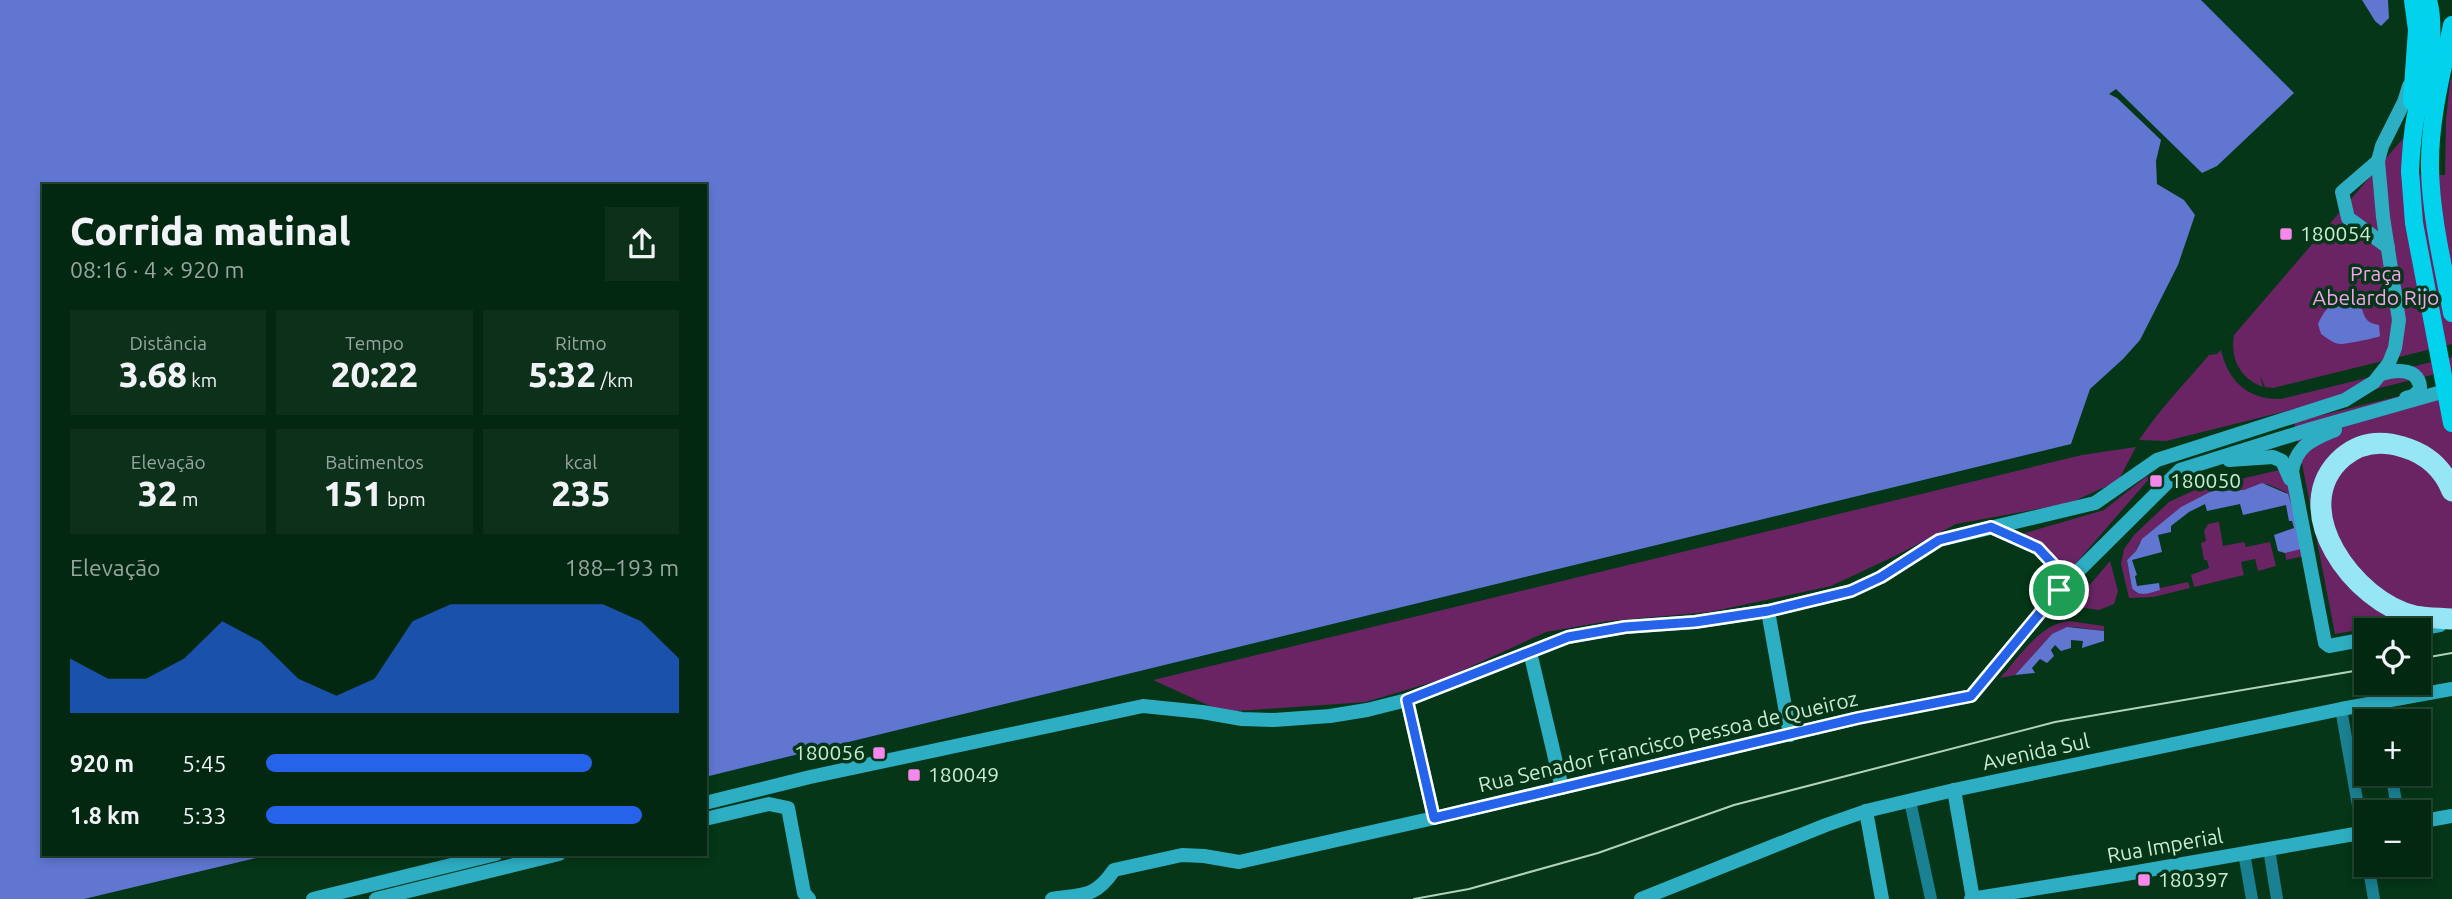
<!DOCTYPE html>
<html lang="pt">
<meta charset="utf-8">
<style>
:root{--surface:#032811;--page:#0d301a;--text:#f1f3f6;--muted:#97a69f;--line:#244431;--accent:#2563eb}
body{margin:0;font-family:Ubuntu,sans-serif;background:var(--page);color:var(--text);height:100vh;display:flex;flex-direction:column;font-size:26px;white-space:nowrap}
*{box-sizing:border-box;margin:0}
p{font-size:23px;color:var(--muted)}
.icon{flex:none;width:38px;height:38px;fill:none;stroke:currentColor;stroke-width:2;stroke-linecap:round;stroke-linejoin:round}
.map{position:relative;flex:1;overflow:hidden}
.details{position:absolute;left:42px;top:184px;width:665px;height:672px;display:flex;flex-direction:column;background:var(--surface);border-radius:0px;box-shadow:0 4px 10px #0003,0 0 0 2px var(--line)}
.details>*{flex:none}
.controls{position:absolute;left:2354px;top:618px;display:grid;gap:14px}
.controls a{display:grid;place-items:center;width:77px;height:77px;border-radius:0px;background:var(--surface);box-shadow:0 4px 10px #0003,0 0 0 2px var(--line);font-size:35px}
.pin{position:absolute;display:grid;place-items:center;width:60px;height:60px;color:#fff;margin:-30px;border:4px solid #fff;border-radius:50%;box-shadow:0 2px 7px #0007}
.round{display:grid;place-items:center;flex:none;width:74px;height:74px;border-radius:0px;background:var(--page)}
.headline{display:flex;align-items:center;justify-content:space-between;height:119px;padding:0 28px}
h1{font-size:38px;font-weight:800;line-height:52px}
.metrics{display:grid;grid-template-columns:repeat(3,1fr);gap:10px;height:119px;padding:7px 28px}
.metrics div{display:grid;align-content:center;border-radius:0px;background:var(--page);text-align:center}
.metrics b{font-size:35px;font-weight:800}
.metrics small{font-size:19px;font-weight:400}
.metrics p{font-size:19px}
.chart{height:196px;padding:14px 28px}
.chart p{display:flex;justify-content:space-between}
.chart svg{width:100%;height:126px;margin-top:7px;fill:var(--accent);opacity:.7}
ul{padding:0 28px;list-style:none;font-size:23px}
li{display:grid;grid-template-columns:112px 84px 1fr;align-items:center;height:52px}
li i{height:18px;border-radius:9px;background:var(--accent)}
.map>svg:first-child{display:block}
.green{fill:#6a2464}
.water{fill:#6076d1}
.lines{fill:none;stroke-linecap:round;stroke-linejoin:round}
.street{stroke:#198192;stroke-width:12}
.secondary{stroke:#2daec3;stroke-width:14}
.primary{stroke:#03d2ed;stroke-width:18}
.highway{stroke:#97e6f6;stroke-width:21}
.tram{stroke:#b1d3b9;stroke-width:2}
.primary-bridge{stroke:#03d2ed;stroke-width:18}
.route-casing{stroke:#fff;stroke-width:14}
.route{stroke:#2563eb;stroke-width:9}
.poi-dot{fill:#f788eb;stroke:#043617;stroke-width:2.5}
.labels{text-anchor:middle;stroke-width:7;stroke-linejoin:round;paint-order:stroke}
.poi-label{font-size:21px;fill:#ccebd2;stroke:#043617;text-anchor:start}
.park-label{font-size:21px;fill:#f8a3ed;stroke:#043617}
.street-label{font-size:21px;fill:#ccebd2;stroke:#043617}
</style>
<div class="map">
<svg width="2452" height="899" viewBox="0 0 2452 899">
<rect width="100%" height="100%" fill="#043617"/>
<g class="green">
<path d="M2452,78V344L2273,388L2265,387L2260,375L2263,387C2240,378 2230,359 2234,335L2406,135L2409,174L2445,175L2446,120L2450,81Z"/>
<path d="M2221,350C2228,381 2248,400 2281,399L2452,357V370L2166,441L2139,440C2159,410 2185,383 2209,355L2217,354Z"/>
<polygon points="2452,383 2452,614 2335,634 2294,422"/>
<polygon points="2136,447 2118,481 2070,503 1956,524 1897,555 1831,586 1710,612 1609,621 1546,632 1446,678 1366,702 1223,712 1153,680 2082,455"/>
<polygon points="2292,467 2309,555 2286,560 2285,553 2304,547 2286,492 2267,484 2244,490 2218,490 2139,543 2136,551 2127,560 2132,588 2136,593 2159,590 2160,588 2188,582 2190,588 2153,597 2129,598 2121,564 2124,549 2134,535 2169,502 2197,489"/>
<path d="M2147,476L2149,479L2064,577C2056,551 2046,546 2022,534L2104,510Z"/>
<polygon points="2219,522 2223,546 2244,542 2246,547 2270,542 2276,566 2258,571 2255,559 2241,562 2244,575 2194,587 2191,575 2209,568 2207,560 2204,560 2201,543 2206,541 2204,531 2208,524"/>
<polygon points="2110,561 2118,591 2114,604 2099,610 2072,606"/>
<path d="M2069,621L2104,626V631L2074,627L2052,634L2015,675L2000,678C2019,658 2039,624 2069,621Z"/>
</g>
<g class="water">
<polygon points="0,0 2201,0 2294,93 2217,166 2202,173 2116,89 2109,94 2117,98 2161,140 2156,161 2157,184 2184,200 2195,215 2178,265 2140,340 2123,359 2090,389 2071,444 705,777 705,186 44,186 44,854 273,854 84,899 0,899"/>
<polygon points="2362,0 2388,0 2389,18 2381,26 2375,21"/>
<path d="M2344,301L2353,303L2362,309C2365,320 2368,323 2379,325L2380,336C2377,338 2346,344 2341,344C2334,344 2327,338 2321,334L2318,324C2324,311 2329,303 2344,301Z"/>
<path d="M2262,483L2288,494L2305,548L2285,553L2278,551L2274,535L2294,528L2292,521H2289L2286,505L2243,515L2240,504L2207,511L2205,504L2189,512L2171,526V532L2158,535L2162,552L2132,560L2137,575L2135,576L2137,586L2159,583L2160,590C2150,593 2139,598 2132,588L2127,560L2136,551L2142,539L2181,507L2212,491L2244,490Z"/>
<polygon points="2067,627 2104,631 2104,641 2082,648 2083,641 2071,640 2071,648 2061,651 2055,645 2051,650 2054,656 2047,663 2040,659 2032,668 2035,673 2015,675 2052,634"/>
</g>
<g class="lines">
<g class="street">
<polyline points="2379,702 2382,721"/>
<polyline points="2341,709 2366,851"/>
<polyline points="2391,774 2398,812"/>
<polyline points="1910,801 1931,899"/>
<polyline points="2269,849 2277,899"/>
<polyline points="2244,853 2252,899"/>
<polyline points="2368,864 2374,899"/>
</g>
<g class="secondary">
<polyline points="2378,161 2342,192 2348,218 2388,247"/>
<path d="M2381,374C2397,369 2421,368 2420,390L2413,396L2406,398"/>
<path d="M2335,430C2312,440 2297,445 2292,471L2325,643L2329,646L2366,639"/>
<polyline points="2229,460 2273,457 2282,461 2290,479"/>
<polyline points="1991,527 2038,548 2053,564 2059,590"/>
<polyline points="1768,611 1790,735"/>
<polyline points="2413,630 2440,625"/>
<polyline points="1530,652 1562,788"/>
<polyline points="1407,700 1434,818"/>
<polyline points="1954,790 1973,899"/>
<polyline points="705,803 810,777 1143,706 1202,712 1242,719 1274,720 1330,716 1367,710 1407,700 1568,637 1625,627 1695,622 1768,611 1851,591 1881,577 1939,540 2095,503 2157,460 2345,400 2374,382 2389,363 2395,348 2399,320 2383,217 2378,161 2382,146 2404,102 2409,86"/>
<polyline points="1866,811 1882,899"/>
<polyline points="705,819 769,804 788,808 804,893 809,899"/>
<polyline points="2418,822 2452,816"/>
<polyline points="313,899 496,854"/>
<polyline points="376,899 559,854"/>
<path d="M1052,899C1083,894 1095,898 1114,870L1182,855L1204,856L1239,862L1434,818L1858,718L1971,696L2059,590L2180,470L2311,429L2452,389"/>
<polyline points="1641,899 1826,825 1866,811 1954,790 2341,709 2452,689"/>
<polyline points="1971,899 2120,875 2366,832"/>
</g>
<g class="primary">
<path d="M2452,25C2442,72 2429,120 2430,169C2431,217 2443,265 2452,313"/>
<polyline points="2412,101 2417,30 2413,0"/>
<path d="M2410,171C2411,152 2412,134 2416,115C2424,78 2438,38 2428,0"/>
</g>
<path class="highway" d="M2452,491C2443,468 2427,454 2403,447C2381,440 2361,442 2343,457C2284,508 2355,603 2415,616C2427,618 2440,618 2452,619"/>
<g class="tram">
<polyline points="2418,659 2452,653"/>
<polyline points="1414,899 1469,889 1598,853 1734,805 2055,722 2366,669"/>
</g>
<polyline class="primary-bridge" points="2410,171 2414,223 2452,423"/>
</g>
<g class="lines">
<defs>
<polygon id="route" points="1991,527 2038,548 2053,564 2059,590 1971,696 1858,718 1434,818 1407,700 1568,637 1625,627 1695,622 1768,611 1851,591 1881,577 1939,540"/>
</defs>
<use href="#route" class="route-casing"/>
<use href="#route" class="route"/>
</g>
<g class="poi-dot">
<rect x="2279" y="227" width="14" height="14" rx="3.5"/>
<rect x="2149" y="474" width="14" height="14" rx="3.5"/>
<rect x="872" y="746" width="14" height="14" rx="3.5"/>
<rect x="907" y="768" width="14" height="14" rx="3.5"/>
<rect x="2137" y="873" width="14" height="14" rx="3.5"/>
</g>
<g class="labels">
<g class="poi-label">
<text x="2300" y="241">180054</text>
<text x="2170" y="488">180050</text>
<text x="865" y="760" text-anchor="end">180056</text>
<text x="928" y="782">180049</text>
<text x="2158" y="887">180397</text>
</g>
<g class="park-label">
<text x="2376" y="281">Praça<tspan x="2376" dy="24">Abelardo Rijo</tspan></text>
</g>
<g class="street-label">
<text transform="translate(1668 742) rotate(-13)" y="7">Rua Senador Francisco Pessoa de Queiroz</text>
<text transform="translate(2036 752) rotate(-12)" y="7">Avenida Sul</text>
<text transform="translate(2165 846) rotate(-10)" y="7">Rua Imperial</text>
</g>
</g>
</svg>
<div class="controls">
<a><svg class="icon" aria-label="locate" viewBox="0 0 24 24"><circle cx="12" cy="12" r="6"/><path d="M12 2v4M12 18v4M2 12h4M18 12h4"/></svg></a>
<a>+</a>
<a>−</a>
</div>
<div class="pin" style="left:2059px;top:590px;background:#1e9e55"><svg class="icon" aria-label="arrive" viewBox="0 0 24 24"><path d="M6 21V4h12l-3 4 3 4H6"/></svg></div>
<section class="details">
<div class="headline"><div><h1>Corrida matinal</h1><p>08:16 · 4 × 920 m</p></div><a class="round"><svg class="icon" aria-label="share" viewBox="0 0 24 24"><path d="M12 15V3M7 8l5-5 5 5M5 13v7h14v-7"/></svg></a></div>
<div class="metrics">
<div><p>Distância</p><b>3.68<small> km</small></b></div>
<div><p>Tempo</p><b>20:22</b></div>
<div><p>Ritmo</p><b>5:32<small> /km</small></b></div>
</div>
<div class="metrics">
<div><p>Elevação</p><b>32<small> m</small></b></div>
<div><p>Batimentos</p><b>151<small> bpm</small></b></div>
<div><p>kcal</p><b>235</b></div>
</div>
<div class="chart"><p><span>Elevação</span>188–193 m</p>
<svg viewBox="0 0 160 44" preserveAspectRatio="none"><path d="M0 44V25L10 32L20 32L30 25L40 12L50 19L60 32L70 38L80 32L90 12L100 6L110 6L120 6L130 6L140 6L150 12L160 25V44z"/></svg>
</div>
<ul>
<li><b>920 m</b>5:45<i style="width:79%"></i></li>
<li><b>1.8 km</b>5:33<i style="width:91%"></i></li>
</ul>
</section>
</div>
